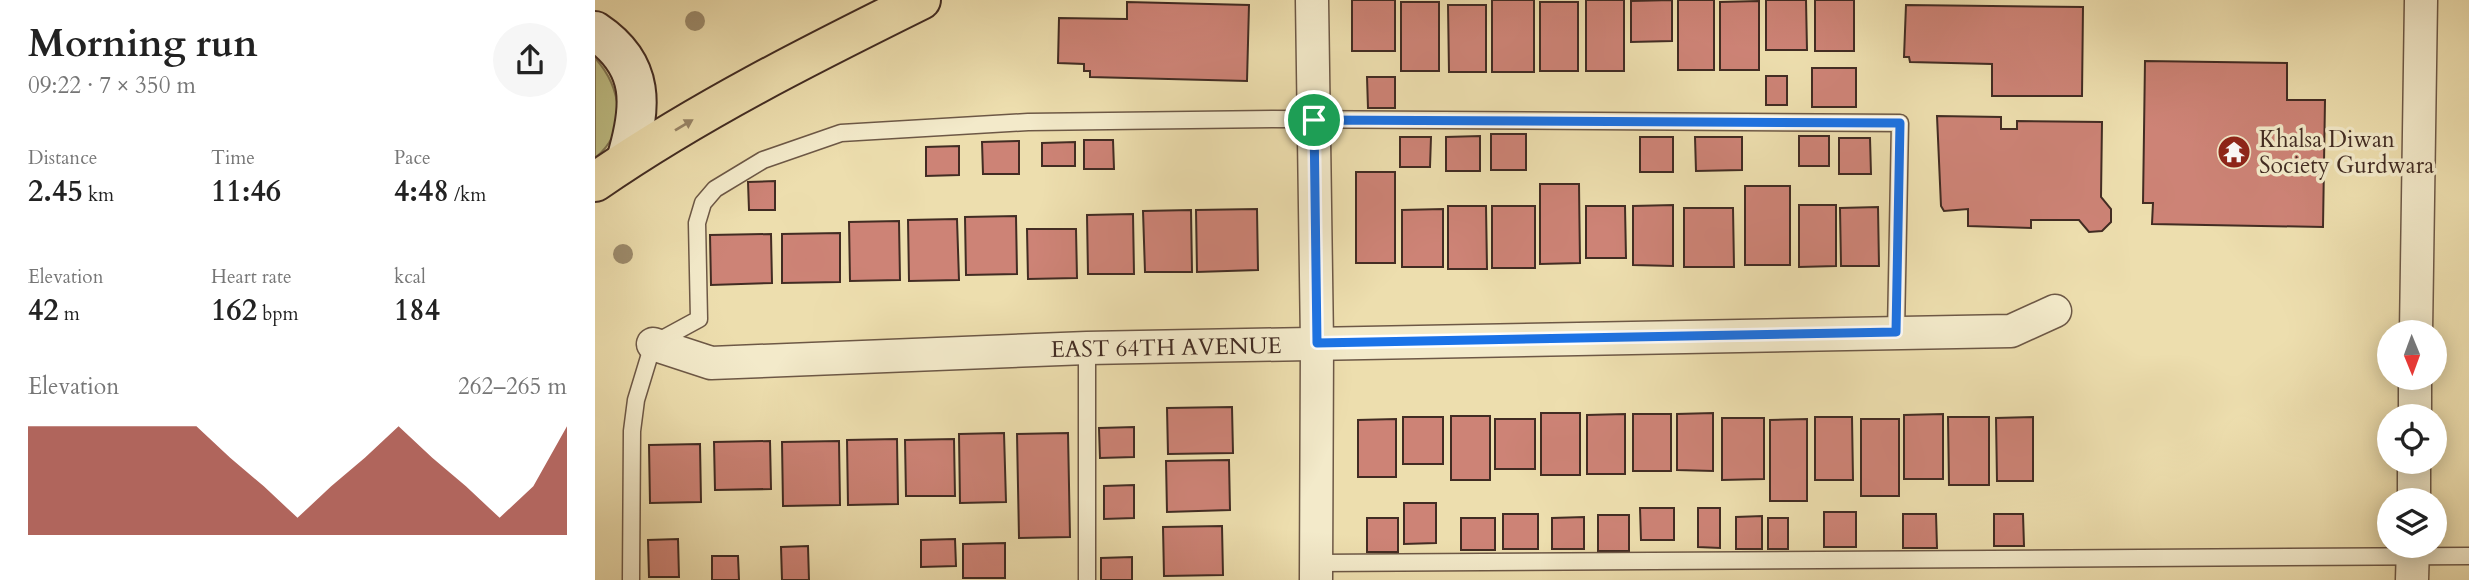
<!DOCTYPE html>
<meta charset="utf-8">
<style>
:root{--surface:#fff;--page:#f6f6f6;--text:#222;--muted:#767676;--accent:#8f2418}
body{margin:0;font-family:Cardo,serif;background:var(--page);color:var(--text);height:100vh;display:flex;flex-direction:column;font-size:26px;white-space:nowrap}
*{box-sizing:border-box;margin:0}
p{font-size:23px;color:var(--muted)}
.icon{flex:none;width:38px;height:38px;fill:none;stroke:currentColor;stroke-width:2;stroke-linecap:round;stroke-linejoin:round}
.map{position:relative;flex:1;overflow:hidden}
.panel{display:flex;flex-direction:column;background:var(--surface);width:595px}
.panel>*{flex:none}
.needle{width:46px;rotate:179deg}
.buttons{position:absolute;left:1782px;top:320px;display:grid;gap:14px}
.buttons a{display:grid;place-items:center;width:70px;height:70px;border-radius:50%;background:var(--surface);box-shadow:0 4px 18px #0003;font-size:35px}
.pin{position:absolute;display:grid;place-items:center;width:60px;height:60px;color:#fff;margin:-30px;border:4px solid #fff;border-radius:50%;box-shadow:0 2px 7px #0007}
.round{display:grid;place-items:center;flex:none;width:74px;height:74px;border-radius:37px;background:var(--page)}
.headline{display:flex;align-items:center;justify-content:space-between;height:119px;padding:0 28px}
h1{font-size:38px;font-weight:800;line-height:52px}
.figures{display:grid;grid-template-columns:repeat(3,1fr);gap:10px;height:119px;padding:7px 28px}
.figures div{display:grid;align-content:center}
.figures b{font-size:30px;font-weight:800}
.figures small{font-size:19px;font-weight:400}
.figures p{font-size:19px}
.chart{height:196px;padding:14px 28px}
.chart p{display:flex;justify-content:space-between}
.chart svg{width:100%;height:126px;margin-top:7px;fill:var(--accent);opacity:.7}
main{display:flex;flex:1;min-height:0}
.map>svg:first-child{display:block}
.green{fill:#bfbf85;stroke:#807654;stroke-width:2}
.building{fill:#cd8376;stroke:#422c23;stroke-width:2}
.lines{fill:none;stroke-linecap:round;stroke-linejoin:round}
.service-casing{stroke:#6d5846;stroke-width:19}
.minor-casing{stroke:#6d5846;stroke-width:35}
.secondary-casing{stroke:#422c23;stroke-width:42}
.primary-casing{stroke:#422c23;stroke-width:42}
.service{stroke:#f3eaca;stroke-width:16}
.minor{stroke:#f3eaca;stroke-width:32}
.secondary{stroke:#f3eaca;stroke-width:38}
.primary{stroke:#eddeae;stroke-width:38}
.tree{fill:#9d8c6d}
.oneway{fill:#988568}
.route-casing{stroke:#fff;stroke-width:14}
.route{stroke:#1a73e8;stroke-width:9}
.labels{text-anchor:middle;stroke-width:7;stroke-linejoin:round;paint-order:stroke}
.poi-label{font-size:23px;fill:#422c23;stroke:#f3eaca;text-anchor:start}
.street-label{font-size:23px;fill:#422c23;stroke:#f3eaca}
</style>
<main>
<section class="panel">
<div class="headline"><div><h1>Morning run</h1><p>09:22 · 7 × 350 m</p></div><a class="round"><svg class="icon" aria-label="share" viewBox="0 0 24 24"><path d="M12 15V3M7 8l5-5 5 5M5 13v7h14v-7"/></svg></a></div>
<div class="figures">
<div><p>Distance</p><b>2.45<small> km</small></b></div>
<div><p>Time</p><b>11:46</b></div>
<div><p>Pace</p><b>4:48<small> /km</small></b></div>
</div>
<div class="figures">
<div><p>Elevation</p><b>42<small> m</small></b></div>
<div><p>Heart rate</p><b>162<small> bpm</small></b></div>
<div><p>kcal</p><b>184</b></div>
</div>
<div class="chart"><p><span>Elevation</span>262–265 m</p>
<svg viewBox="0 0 160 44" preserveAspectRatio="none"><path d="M0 44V6L10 6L20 6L30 6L40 6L50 6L60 17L70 27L80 38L90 27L100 17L110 6L120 17L130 27L140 38L150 27L160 6V44z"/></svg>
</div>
</section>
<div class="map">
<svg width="1874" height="580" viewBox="0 0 1874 580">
<rect width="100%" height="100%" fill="#eddeae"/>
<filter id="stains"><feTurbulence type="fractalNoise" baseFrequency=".00286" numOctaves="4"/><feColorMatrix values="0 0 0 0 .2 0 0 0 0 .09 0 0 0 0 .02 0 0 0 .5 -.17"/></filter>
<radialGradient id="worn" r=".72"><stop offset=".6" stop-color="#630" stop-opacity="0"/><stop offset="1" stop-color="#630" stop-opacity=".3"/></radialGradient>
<path class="green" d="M0,58C26,87 34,131 0,158Z"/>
<g class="building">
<rect x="757" y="0" width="43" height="51"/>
<rect x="897" y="0" width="42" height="72"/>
<rect x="991" y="0" width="38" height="71"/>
<polygon points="1077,0 1077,41 1036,42 1036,1"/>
<rect x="1083" y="0" width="36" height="70"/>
<polygon points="1171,0 1211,0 1212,50 1171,50"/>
<rect x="1220" y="0" width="39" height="51"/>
<polygon points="1164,1 1164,70 1125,70 1125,2"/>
<polygon points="532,2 654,5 652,81 495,77 495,71 489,71 489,64 463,63 464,18 532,19"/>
<rect x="806" y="2" width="38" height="69"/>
<rect x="945" y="2" width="38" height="69"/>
<polygon points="853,5 891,5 891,72 854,72"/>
<polygon points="1311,5 1488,7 1487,96 1397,96 1397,64 1315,62 1314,57 1309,57"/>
<polygon points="1550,61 1692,63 1692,100 1730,100 1728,227 1557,224 1558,203 1548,203"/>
<rect x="1217" y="68" width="44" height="39"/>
<rect x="1171" y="76" width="21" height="29"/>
<polygon points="772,77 800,77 800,108 773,108"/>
<polygon points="1342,116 1406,117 1406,129 1422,129 1422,121 1507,122 1506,197 1516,209 1516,222 1507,231 1494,232 1484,220 1436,220 1436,228 1373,226 1373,209 1349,211 1346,206"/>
<rect x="896" y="134" width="35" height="36"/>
<polygon points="885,136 885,171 851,171 851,137"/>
<rect x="1204" y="136" width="30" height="30"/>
<polygon points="805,137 836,137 835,167 805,167"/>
<rect x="1045" y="137" width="33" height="35"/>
<polygon points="1100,137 1147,137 1147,170 1101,171"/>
<polygon points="1244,138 1275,138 1276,174 1244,174"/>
<polygon points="489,140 518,140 519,169 489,169"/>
<polygon points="424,141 424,174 388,174 387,142"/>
<polygon points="480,142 480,166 447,166 447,143"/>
<polygon points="364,146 364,175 331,176 331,147"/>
<rect x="761" y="172" width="39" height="91"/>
<polygon points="180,181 180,210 154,210 153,182"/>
<polygon points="945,184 984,184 985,263 945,264"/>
<rect x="1150" y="186" width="45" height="79"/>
<polygon points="1078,205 1078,266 1038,265 1038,206"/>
<polygon points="1204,205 1241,205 1241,266 1204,267"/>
<polygon points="853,206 891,206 892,269 853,269"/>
<rect x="897" y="206" width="43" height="62"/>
<polygon points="991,206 1030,206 1031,258 991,258"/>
<polygon points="1283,207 1284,266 1246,266 1245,208"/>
<polygon points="1089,208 1138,208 1139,267 1089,267"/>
<polygon points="662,209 663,270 602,272 601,210"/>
<polygon points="848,209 848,267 807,267 807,210"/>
<polygon points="596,210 597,272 550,272 548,211"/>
<polygon points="538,214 539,274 493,274 492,215"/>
<polygon points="421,216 422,274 371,275 370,217"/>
<polygon points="362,219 364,280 314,281 313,220"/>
<polygon points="304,221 305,280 255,281 254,222"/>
<polygon points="432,229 481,229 482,278 433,279"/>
<polygon points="245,233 245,282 187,283 187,234"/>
<polygon points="176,234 177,283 116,285 115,235"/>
<polygon points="637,407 638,453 573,454 572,408"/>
<rect x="946" y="413" width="39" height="62"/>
<polygon points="1118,413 1118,471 1082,470 1082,414"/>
<polygon points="1030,414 1030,474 992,474 992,415"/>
<rect x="1038" y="414" width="38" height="57"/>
<polygon points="1348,414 1348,479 1309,479 1309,415"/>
<rect x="856" y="416" width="39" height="64"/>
<rect x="808" y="417" width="40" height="47"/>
<polygon points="1220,417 1257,417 1258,480 1220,480"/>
<polygon points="1353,417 1394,417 1394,485 1354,485"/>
<polygon points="1438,417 1438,481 1402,481 1401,418"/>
<polygon points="1127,418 1169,418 1169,479 1127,480"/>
<polygon points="801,419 801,477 763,477 763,420"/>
<rect x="900" y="419" width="40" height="50"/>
<polygon points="1212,419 1212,501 1175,501 1175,420"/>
<rect x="1266" y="419" width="38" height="77"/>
<polygon points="539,427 539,457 505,458 504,428"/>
<polygon points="409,433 411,502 365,503 364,434"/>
<polygon points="473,433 475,537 424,538 422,434"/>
<polygon points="302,439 303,504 253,505 252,440"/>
<polygon points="359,439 360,496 311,496 310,440"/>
<polygon points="175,441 176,489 120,490 119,442"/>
<polygon points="244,441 245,505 188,506 187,442"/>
<polygon points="105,444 106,502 55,503 54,445"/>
<polygon points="634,460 635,510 572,512 571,461"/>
<polygon points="539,485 539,518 509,519 509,486"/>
<polygon points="809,503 841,503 841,543 809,544"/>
<polygon points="1045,508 1079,508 1079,540 1046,540"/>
<polygon points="1103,508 1125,508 1125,548 1103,547"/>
<rect x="1229" y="512" width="32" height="35"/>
<rect x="908" y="514" width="35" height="35"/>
<polygon points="1308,514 1341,514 1342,548 1308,548"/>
<polygon points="1399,514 1428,514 1429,546 1399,546"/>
<rect x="1003" y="515" width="31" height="36"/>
<polygon points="1167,516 1167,549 1141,549 1141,517"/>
<polygon points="989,517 989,549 957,549 957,518"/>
<rect x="772" y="518" width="31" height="34"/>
<rect x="866" y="518" width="34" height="32"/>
<rect x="1173" y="518" width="20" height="31"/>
<polygon points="627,526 628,575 569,576 568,527"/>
<polygon points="83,539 84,577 54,577 53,540"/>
<polygon points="360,539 361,566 326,567 326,540"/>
<polygon points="410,543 410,578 368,578 368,544"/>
<polygon points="213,546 214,580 187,580 186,547"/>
<polygon points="117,556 143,556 144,580 117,580"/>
<polygon points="537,557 537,580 506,580 506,558"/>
</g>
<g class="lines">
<defs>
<g id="service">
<polyline points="721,563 1874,556"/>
<polyline points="36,580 37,431 41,400 58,344 104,319 102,223 108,203 120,189 168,160 246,133 433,122 678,119 1305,123 1301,332"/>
<polyline points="492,580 492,348"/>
</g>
<g id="minor">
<polyline points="717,0 722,343 721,580"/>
<polyline points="1821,332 1826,0"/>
<polyline points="58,344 116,363 492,348 1416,331 1460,311"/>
<polyline points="1820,416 1820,378"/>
<polyline points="1819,500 1819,462"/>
<polyline points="1817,580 1818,546"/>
</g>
<path id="secondary" d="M0,31C51,65 47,107 31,160"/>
<path id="primary" d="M0,182C103,111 215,55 326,0"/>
</defs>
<use href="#service" class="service-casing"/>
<use href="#minor" class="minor-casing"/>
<use href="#secondary" class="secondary-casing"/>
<use href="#primary" class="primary-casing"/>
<use href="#service" class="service"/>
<use href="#minor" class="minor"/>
<use href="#secondary" class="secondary"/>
<use href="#primary" class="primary"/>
</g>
<g class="tree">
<circle cx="100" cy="21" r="10"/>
<circle cx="28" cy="254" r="10"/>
</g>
<defs><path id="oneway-solid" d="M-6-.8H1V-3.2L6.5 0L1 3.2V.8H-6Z" transform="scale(1.75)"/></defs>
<use class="oneway" href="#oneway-solid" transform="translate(89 125) rotate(-31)"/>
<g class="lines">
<defs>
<polygon id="route" points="719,120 1305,123 1301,332 722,343"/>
</defs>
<use href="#route" class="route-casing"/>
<use href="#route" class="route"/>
</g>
<defs>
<symbol id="temple-disc" viewBox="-11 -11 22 22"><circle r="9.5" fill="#8f2418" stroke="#f3eaca"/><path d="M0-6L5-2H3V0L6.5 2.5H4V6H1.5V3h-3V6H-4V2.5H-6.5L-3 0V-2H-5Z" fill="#fff"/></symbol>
</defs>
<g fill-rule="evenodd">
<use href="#temple-disc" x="1620" y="133" width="38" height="38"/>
</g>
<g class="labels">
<g class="poi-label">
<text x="1664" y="147">Khalsa Diwan<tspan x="1664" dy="26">Society Gurdwara</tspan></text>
</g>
<g class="street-label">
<text transform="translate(571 347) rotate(-1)" y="8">EAST 64TH AVENUE</text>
</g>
</g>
<rect width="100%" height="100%" filter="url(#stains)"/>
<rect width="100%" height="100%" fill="url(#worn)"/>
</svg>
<div class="buttons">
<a><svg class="needle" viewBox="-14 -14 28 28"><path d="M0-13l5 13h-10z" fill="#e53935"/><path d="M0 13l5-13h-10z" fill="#767676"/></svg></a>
<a><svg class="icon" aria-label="locate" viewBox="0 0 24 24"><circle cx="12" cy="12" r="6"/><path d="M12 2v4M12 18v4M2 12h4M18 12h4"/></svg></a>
<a><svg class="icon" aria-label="layers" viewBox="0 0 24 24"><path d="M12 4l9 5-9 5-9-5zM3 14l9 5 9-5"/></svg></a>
</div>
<div class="pin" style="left:719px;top:120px;background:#1e9e55"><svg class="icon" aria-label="arrive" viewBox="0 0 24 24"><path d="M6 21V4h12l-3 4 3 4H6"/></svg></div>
</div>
</main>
